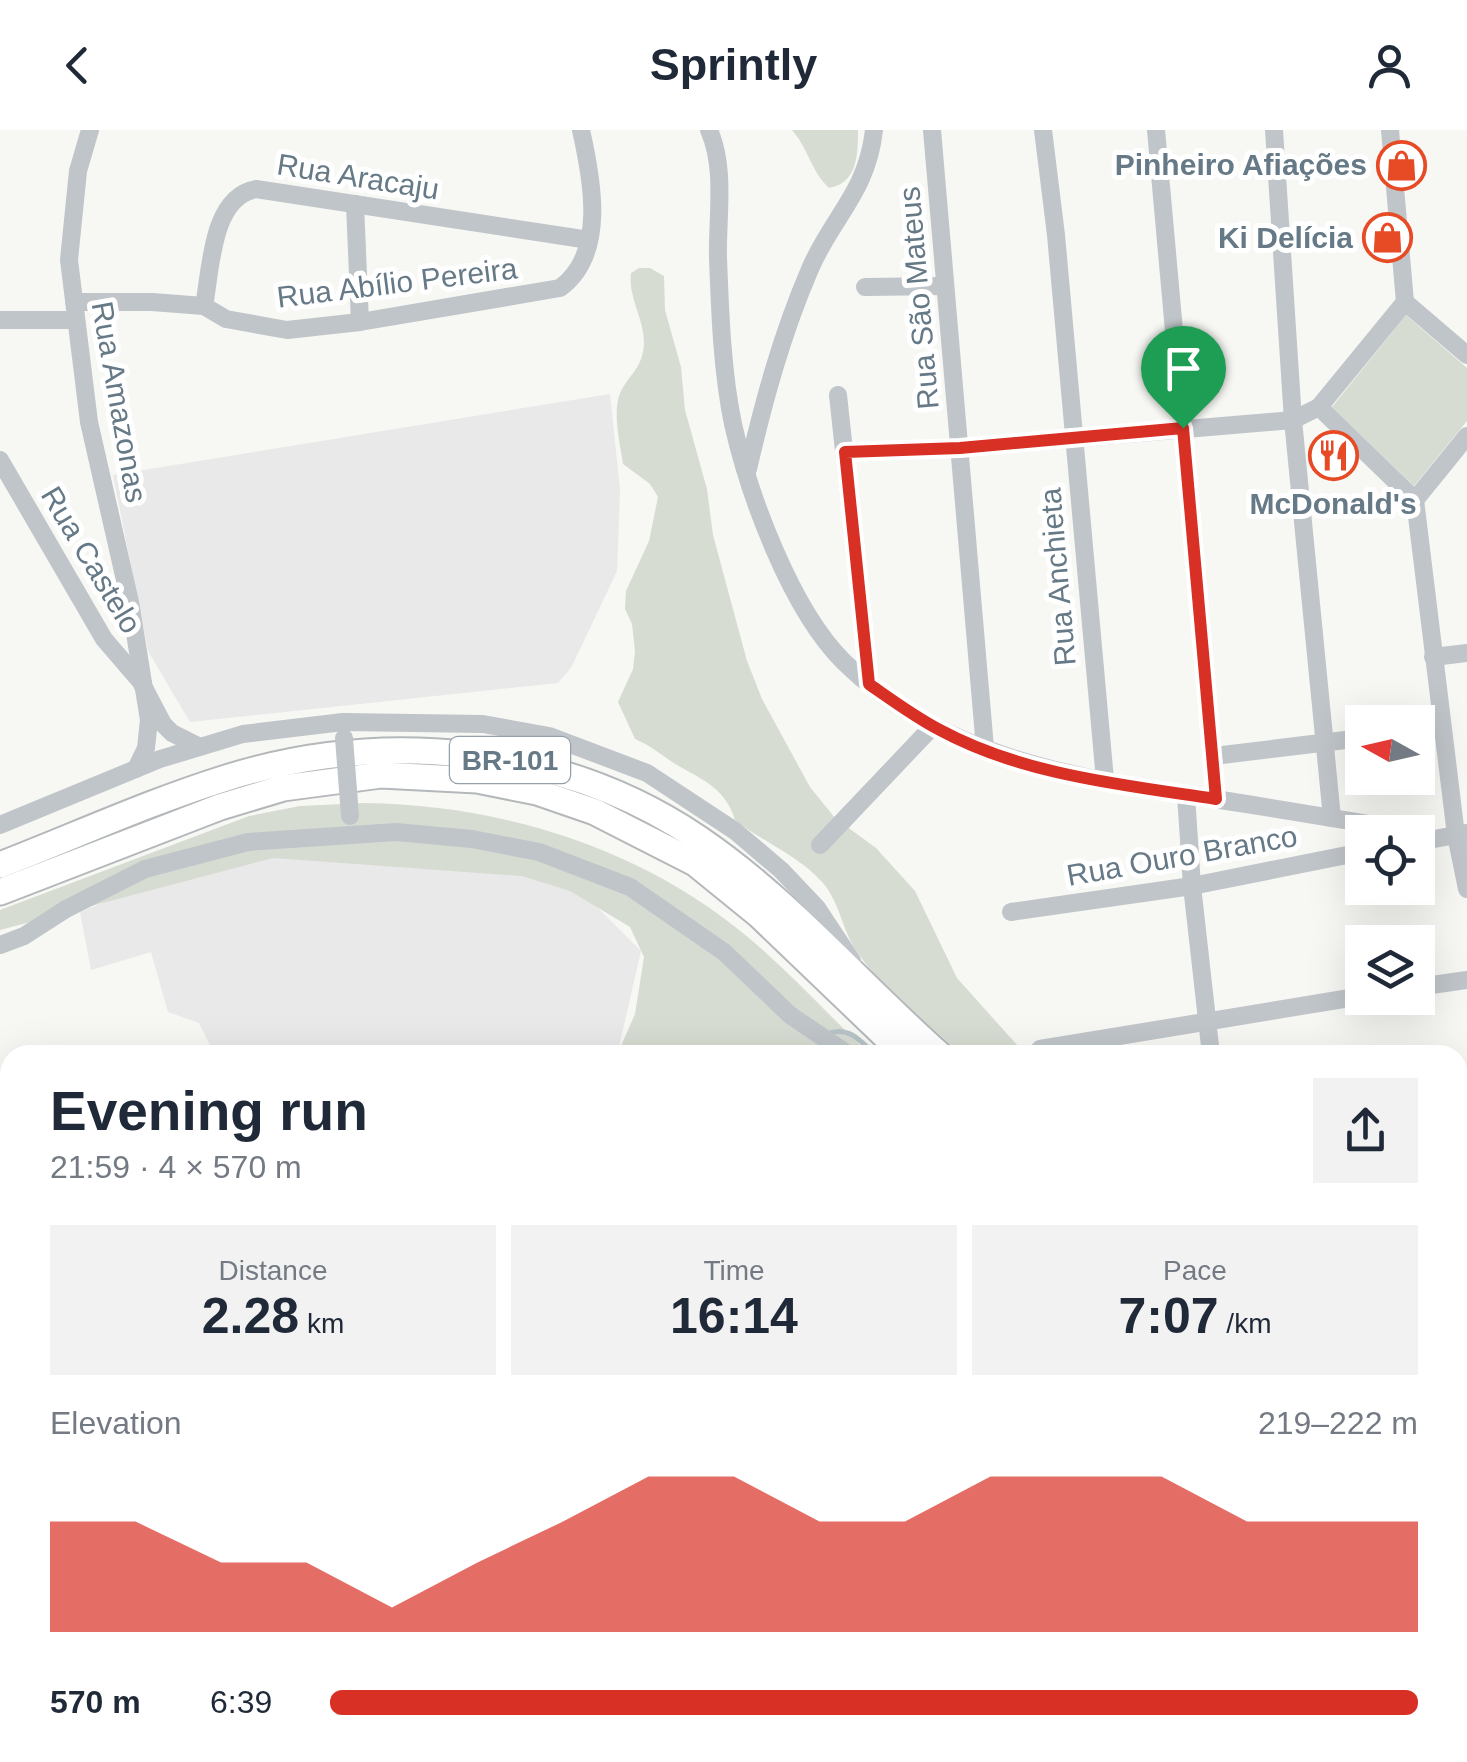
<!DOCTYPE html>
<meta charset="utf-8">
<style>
:root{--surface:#fff;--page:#f2f2f3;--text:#1f2937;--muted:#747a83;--accent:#d93025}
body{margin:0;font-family:Helvetica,sans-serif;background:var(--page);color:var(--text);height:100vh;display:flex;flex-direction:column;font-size:38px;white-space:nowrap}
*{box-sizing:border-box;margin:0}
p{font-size:32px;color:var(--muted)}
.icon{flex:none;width:55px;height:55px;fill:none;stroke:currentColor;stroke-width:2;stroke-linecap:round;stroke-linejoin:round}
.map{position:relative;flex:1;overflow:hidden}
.side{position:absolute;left:0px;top:915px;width:1468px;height:718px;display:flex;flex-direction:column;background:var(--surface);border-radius:30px 30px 0 0;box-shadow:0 10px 40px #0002}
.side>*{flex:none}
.needle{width:65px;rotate:278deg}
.controls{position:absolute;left:1345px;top:575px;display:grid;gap:20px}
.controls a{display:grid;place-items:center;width:90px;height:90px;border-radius:0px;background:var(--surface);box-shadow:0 10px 40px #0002;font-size:50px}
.pin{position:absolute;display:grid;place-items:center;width:85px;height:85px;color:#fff;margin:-102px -42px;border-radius:50% 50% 50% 0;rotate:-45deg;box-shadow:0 0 10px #0007}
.pin .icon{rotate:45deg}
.round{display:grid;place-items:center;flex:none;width:105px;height:105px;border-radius:0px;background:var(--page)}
.head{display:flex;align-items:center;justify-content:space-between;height:170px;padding:0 50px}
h1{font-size:55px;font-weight:700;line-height:75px}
.metrics{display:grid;grid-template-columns:repeat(3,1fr);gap:15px;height:170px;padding:10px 50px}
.metrics div{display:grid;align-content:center;border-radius:0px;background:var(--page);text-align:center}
.metrics b{font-size:50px;font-weight:700}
.metrics small{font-size:28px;font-weight:400}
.metrics p{font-size:28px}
.chart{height:280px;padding:20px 50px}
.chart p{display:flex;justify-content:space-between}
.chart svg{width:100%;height:180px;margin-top:10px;fill:var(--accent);opacity:.7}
ul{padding:0 50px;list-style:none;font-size:32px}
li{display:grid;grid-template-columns:160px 120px 1fr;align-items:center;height:75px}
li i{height:25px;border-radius:12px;background:var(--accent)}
header{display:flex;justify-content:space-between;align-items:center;height:130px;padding:0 50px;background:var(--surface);font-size:45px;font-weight:700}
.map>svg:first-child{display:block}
.built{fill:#e8e9e8}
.green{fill:#d7dcd3}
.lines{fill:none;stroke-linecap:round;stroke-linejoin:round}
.stream{stroke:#b6c3c7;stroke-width:5}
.highway-casing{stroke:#b4b8bb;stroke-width:29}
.minor{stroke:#c0c5c9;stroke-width:18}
.highway{stroke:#fff;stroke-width:25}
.minor-bridge{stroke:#c0c5c9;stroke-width:18}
.route-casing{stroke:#fff;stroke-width:20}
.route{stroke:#d93025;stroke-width:12}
.labels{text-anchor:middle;stroke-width:10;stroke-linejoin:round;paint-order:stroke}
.shield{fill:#fff;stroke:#94a1aa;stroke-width:2.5}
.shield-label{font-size:28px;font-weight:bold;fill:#667986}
.poi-label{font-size:30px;font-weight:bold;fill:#667986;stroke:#fff;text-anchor:end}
.street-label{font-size:30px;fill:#667986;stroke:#fff}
</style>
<header><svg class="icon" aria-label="back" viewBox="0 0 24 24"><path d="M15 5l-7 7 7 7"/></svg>Sprintly<svg class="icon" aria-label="person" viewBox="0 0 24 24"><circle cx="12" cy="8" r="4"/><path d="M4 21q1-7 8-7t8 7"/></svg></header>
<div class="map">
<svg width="1467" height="1632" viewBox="0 0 1467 1632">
<rect width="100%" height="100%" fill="#f7f7f4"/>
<g class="built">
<polygon points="610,264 620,360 617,441 571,538 558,553 190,592 148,521 113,345"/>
<polygon points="359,709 567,747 641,821 617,925 215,925 199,893 168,882 151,822 91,840 80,782 217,727"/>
</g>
<g class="green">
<path d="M792,0H858C858,26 857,53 829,58C811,41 808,18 792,0Z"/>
<path d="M639,138H650L664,146L665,180L681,237L685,280L707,359L713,405L747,531L762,569L810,657L835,688L876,718L915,761L957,848L1026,925H962C927,892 884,861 857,822C842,800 840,773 823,753C799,726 763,712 735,690C726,659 703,650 677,635C662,626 652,616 635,609L618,572L633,539L635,521L632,494L625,479L626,461L649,411L658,367L650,354L623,334C620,314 614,289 618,270C624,246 643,242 644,213C644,188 628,168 631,143Z"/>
<polygon points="1406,185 1467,238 1467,291 1414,356 1332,277"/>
<path d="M365,673C503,675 642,718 749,808C792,844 830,887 871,925H617L635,884L644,827L630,797L570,761L522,746L273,728L0,800V780L249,686L300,676Z"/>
<polygon points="1458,1286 1467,1292 1467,1350 1458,1342"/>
<polygon points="1458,1415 1467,1423 1467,1632 806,1632 805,1623 1458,1622"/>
</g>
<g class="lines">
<g class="stream">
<path d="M827,904C848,895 861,911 875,925"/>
<polyline points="1458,1061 1467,1059"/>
<polyline points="1458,1289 1467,1295"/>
<polyline points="1305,1632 1307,1622"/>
</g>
<defs>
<g id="highway">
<path d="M0,735C75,706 149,672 226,648C383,599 560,615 698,708C787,768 859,854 940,925"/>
<polyline points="0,762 220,677 283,658 381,645 477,650 537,662 595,682 695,733 759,785 905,925"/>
<polyline points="1458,1368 1467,1376"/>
<polyline points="1458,1394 1467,1402"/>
</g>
</defs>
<use href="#highway" class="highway-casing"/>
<g class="minor">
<polyline points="90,0 78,41 69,130 89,292 130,472 149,590 146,618 136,639"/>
<path d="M709,0C726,39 717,86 718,128C720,181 722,241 733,294C749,365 791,480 844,532C942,629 1083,649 1214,669C1281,679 1349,691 1416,702"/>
<polyline points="932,0 985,618"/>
<polyline points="1043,0 1056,105 1105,650"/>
<polyline points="1156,0 1216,669"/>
<polyline points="1274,0 1293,290 1332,688"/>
<polyline points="1390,0 1405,172"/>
<polyline points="355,74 360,192"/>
<polyline points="865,157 945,156"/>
<path d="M74,172H152L204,176L226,189L287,200L360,192L560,158C607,124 592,49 581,0"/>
<path d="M204,176C211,140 211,67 256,59L589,110"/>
<polyline points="0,190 76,190"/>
<polyline points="838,265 869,553"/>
<polyline points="1319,277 1415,370 1467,306"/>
<polyline points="845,322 961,318 1293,290 1319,277 1405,172 1467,225"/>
<polyline points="0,330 104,509 141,552 163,594 172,603 198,616"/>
<path d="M748,339C764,270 782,204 810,139C832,87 867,63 874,0"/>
<polyline points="1415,370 1456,705 1467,759"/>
<polyline points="1433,527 1467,523"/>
<polyline points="1418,601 1441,597"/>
<polyline points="1214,626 1362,608"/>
<polyline points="1186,665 1192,756 1211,925"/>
<polyline points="0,695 160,629 243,604 343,592 483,594 549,606 647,643 735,701 781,740 817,778 852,831"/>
<polyline points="1418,712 1466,703"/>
<polyline points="820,715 933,596"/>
<polyline points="1011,782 1192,756 1362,722"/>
<polyline points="0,815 24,806 66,779 145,739 248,712 396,702 472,709 539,722 630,757 724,822 790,885 849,925"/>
<polyline points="1418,857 1467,850"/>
<polyline points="1040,919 1362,866"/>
<polyline points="1458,984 1467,982"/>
</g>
<use href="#highway" class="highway"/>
<polyline class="minor-bridge" points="344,608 350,686"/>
</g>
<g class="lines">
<defs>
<path id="route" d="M1183,298L1216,669C1124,655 1023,645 940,600C915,587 892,570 869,554L845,322L960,318Z"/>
</defs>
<use href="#route" class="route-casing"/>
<use href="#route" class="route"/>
</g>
<defs>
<symbol id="shop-ring" viewBox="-11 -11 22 22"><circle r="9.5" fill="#fff" stroke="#e64b26" stroke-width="1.5"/><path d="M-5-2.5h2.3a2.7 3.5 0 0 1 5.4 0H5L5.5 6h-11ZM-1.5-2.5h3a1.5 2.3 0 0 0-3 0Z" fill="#e64b26"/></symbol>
<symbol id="restaurant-ring" viewBox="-11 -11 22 22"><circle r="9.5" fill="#fff" stroke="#e64b26" stroke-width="1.5"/><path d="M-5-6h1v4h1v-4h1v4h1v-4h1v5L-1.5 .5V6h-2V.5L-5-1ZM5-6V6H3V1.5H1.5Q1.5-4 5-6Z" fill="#e64b26"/></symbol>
</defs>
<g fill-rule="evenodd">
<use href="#shop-ring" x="1374" y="8" width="55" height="55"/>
<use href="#shop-ring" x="1360" y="80" width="55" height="55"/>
<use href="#restaurant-ring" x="1306" y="298" width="55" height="55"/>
</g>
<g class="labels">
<rect class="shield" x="450" y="607" width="120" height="46" rx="8"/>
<g class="shield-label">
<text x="510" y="640">BR-101</text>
</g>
<g class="poi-label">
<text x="1367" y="45">Pinheiro Afiações</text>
<text x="1353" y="118">Ki Delícia</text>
<text x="1333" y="384" text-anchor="middle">McDonald's</text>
</g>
<g class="street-label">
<text transform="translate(358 47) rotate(9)" y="10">Rua Aracaju</text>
<text transform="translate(397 153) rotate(-7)" y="10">Rua Abílio Pereira</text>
<text transform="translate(919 168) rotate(-95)" y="10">Rua São Mateus</text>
<text transform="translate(119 272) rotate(80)" y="10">Rua Amazonas</text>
<text transform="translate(91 430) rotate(59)" y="10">Rua Castelo</text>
<text transform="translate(1058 447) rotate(-95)" y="10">Rua Anchieta</text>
<text transform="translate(1182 726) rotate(-10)" y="10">Rua Ouro Branco</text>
</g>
</g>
</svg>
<div class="controls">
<a><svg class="needle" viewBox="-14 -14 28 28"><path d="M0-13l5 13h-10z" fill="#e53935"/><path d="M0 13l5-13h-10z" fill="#747a83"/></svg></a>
<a><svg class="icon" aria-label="locate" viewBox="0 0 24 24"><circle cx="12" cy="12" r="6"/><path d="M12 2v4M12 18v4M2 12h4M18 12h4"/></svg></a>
<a><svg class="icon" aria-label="layers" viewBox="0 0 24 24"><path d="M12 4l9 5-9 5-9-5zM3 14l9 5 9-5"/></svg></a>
</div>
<div class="pin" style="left:1183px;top:298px;background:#1e9e55"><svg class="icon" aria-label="arrive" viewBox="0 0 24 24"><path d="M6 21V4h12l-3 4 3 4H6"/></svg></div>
<section class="side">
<div class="head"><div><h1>Evening run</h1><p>21:59 · 4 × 570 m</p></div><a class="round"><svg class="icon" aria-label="share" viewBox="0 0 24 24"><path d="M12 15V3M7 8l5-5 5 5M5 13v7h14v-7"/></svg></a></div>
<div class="metrics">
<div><p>Distance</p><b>2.28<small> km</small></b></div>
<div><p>Time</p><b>16:14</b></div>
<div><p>Pace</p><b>7:07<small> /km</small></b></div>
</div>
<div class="chart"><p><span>Elevation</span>219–222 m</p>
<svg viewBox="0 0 160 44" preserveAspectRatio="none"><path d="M0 44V17L10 17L20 27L30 27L40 38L50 27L60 17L70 6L80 6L90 17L100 17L110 6L120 6L130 6L140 17L150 17L160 17V44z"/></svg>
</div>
<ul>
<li><b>570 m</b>6:39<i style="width:100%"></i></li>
</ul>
</section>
</div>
